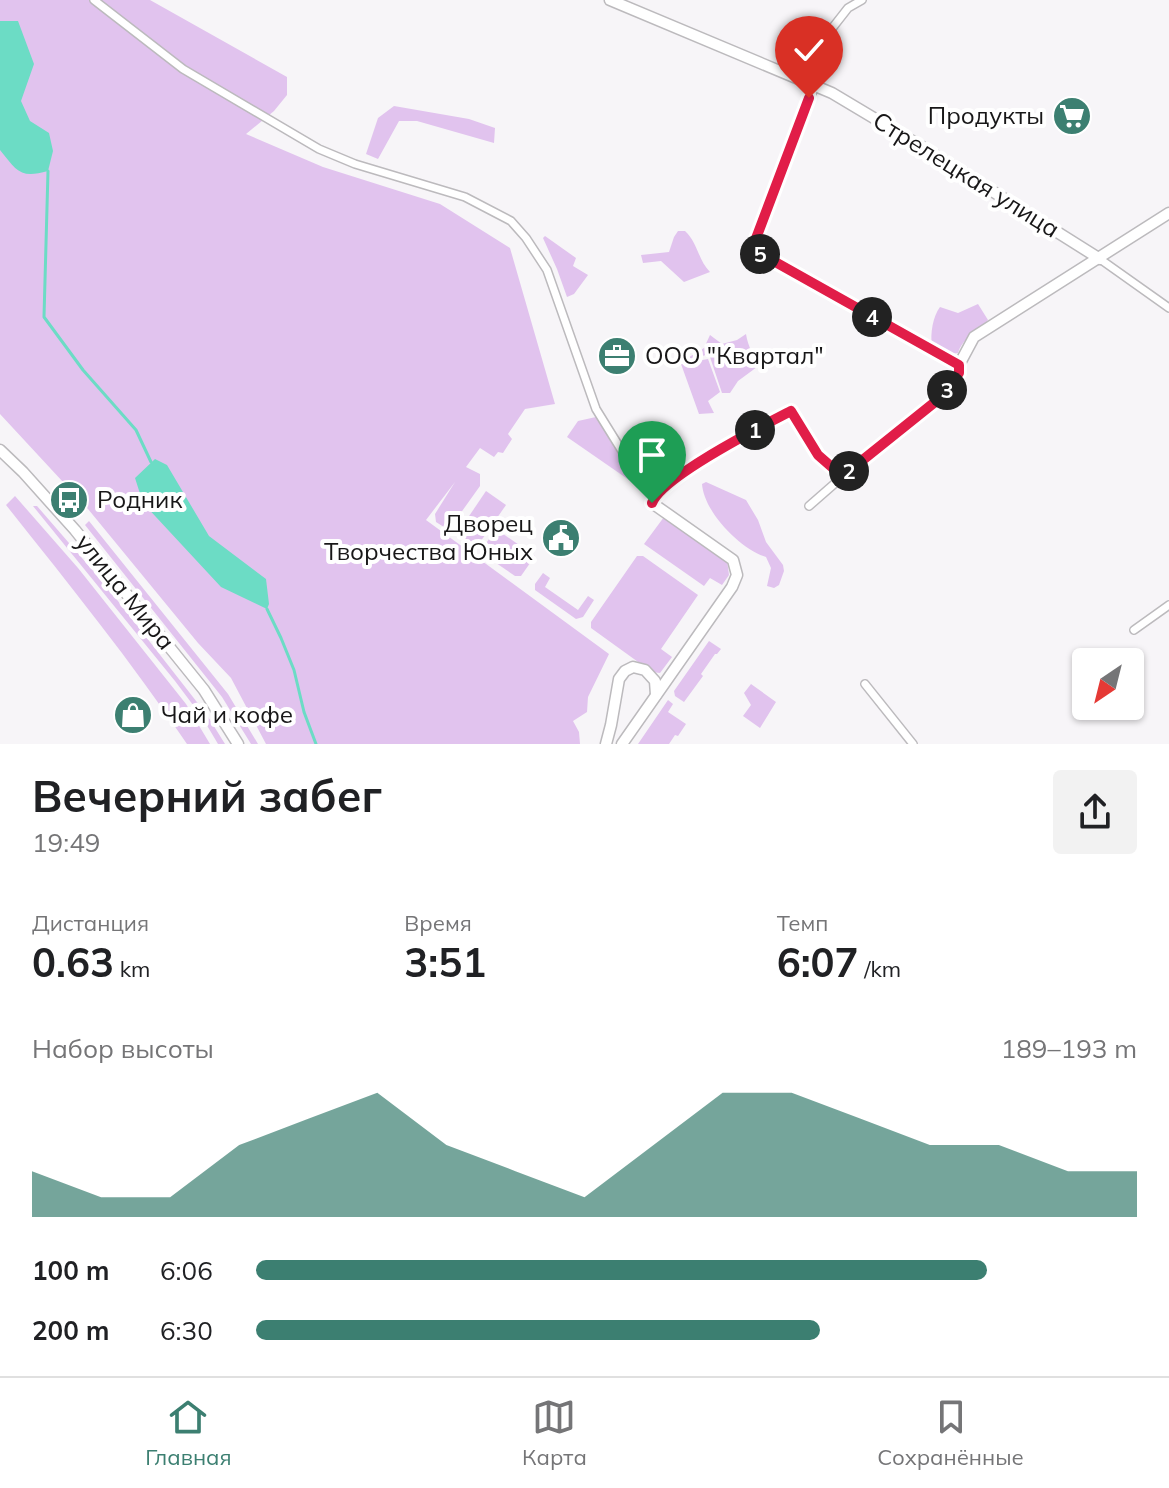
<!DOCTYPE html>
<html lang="ru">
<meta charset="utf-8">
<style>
:root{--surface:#fff;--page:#f2f2f2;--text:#202124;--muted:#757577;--line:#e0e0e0;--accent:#3c7f71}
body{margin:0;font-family:Mulish,sans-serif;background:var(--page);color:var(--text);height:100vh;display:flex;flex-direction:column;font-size:30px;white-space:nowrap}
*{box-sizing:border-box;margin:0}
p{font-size:26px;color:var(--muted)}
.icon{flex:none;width:44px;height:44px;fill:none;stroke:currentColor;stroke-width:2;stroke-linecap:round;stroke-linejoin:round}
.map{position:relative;height:744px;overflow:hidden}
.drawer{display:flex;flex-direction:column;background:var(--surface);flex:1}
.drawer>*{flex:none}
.needle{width:52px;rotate:215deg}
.buttons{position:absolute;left:1072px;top:648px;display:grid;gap:16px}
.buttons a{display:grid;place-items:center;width:72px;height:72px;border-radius:8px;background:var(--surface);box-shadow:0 2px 6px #0004;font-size:40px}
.pin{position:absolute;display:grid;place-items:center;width:68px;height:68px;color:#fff;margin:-82px -34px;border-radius:50% 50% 50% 0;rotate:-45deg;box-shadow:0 0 8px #0007}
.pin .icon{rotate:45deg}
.km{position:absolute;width:40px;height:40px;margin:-20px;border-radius:50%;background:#222;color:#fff;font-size:22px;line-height:40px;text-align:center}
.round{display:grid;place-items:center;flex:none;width:84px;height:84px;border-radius:8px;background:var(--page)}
.summary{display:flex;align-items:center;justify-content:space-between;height:136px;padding:0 32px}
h1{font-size:44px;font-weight:700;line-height:60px}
.figures{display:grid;grid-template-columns:repeat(3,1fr);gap:12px;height:136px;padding:8px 32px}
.figures div{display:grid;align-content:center}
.figures b{font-size:40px;font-weight:700}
.figures small{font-size:22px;font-weight:400}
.figures p{font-size:22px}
.chart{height:224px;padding:16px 32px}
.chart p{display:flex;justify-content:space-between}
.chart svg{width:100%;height:144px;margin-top:8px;fill:var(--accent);opacity:.7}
ul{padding:0 32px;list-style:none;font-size:26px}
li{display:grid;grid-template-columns:128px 96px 1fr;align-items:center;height:60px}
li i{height:20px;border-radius:10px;background:var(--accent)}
.menu{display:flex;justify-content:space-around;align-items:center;height:112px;border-top:2px solid var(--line);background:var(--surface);font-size:22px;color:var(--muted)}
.menu a{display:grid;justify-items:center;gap:4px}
.menu .active{color:var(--accent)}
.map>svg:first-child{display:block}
.green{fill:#e1c3ee}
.water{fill:#6cdcc5}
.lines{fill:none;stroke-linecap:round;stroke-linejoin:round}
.stream{stroke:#6cdcc5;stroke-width:3}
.street-casing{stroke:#bcbabd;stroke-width:10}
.secondary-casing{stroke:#bcbabd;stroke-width:13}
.street{stroke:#fff;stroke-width:7}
.secondary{stroke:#fff;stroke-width:10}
.route-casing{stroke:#fff;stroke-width:16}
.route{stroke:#e11d48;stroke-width:10}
.labels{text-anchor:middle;stroke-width:8;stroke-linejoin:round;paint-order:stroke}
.poi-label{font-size:24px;fill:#181718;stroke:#fff;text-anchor:start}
.street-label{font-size:24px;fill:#181718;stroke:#fff}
</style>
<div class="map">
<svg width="1169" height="744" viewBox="0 0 1169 744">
<rect width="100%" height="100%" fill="#f7f5f8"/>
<g class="green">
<polygon points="0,0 150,0 287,77 287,95 274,111 246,134 323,167 440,204 510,248 555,404 525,409 508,434 512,439 503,453 498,452 494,457 480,448 466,467 480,474 480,486 450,528 447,529 436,522 435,514 455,482 426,520 609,654 588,697 587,712 573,721 579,732 580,744 266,744 231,678 198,643 88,509 0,414"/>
<polygon points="394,106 469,119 495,128 494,143 417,121 399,121 378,159 366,154 378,118"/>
<path d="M678,231H685C698,243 698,260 710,272L684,282L661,261L643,263L641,255L669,252L674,237Z"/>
<polygon points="545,236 576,258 573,266 588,275 574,294 567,297 557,269 543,238"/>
<path d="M978,304L988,320C985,323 983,327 980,330C970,337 962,340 958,353C949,355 940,349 932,345C930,334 933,316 940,307L958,313Z"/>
<path d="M746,334C748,347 754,355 757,367L738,381L730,393H722L709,354L686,361V359L704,348L710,335L722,344L737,340Z"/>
<polygon points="708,359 720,392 708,401 714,413 699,414 681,364"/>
<polygon points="596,417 620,457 635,466 648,486 645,491 567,437 578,421"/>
<path d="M706,482L746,500L758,520L766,542L783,565L784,571L779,585L774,588L767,586L771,568L766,557C740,549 704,512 702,484Z"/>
<polygon points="486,491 506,505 476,548 460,538 459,531"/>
<path d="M15,496L78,568L186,704L210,744H187C131,661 68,583 6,505Z"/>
<polygon points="33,506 37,506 107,587 207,715 225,744 218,744 202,717 175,681"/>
<polygon points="664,517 727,560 729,575 722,585 710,578 704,586 644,544"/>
<polygon points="89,521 228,694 258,744 251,744 222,697 85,525"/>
<polygon points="496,529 535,556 521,576 515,576 480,552"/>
<polygon points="637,556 643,556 698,595 661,649 672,657 660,673 652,672 591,628 591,622"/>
<polygon points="543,573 550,578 545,587 578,610 588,596 594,600 583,617 576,619 535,590 535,584"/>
<polygon points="709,641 721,649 717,654 715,654 701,674 703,676 684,702 675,696 674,691"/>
<polygon points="751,684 776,702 760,728 743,716 751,705 744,693"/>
<polygon points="668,700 673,704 668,712 686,724 678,736 675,735 669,744 638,744"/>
</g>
<g class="water">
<path d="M0,21H18L34,64L21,101L30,121L49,133L53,151L48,171C20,179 17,171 0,150Z"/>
<polygon points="155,459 167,465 209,536 266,579 269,604 267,609 221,587 143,503 135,478"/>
</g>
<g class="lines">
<g class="stream">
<polyline points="48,171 44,317 83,370 136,430 151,462"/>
<polyline points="267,609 281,638 294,670 304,712 316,744"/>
</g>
<defs>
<g id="street">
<polyline points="94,0 183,69 319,149 355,164 465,197 511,221 526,238 547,270 596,409 622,451 641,463 654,485 660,491"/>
<polyline points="794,77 848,8 862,0"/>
<polyline points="815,86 752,249 959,365"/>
<polyline points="1100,259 1169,308"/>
<polyline points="809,506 849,471"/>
<polyline points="1134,630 1169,605"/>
<polyline points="865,684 913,744"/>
</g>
<g id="secondary">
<polyline points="610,0 832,93 919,145 1100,259"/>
<polyline points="0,450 23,472 75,530 204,690 238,744"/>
<polyline points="606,744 611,725 619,679 625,671 633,667 645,670 655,681 656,695"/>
<path d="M622,744L732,587L737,575L733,560L652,503C662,476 762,426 791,411L818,455L834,469L849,471L940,398L959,373V365L974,337L1169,213"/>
</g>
</defs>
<use href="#street" class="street-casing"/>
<use href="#secondary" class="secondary-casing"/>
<use href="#street" class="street"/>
<use href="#secondary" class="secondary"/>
</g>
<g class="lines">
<defs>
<path id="route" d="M652,503C663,476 762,426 791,411L818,455L834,469L849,471L940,398L959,373V365L752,249L809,98"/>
</defs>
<use href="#route" class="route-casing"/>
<use href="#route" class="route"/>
</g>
<defs>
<symbol id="supermarket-disc" viewBox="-11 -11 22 22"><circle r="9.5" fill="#3c7f71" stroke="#fff"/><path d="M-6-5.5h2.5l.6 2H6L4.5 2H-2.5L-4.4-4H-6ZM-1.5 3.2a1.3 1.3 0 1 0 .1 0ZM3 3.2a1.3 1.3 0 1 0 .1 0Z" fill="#fff"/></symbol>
<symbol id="office-disc" viewBox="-11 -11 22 22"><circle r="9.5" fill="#3c7f71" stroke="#fff"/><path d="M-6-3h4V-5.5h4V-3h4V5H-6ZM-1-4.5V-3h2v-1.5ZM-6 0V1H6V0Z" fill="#fff"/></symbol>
<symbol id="bus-disc" viewBox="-11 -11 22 22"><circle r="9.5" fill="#3c7f71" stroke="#fff"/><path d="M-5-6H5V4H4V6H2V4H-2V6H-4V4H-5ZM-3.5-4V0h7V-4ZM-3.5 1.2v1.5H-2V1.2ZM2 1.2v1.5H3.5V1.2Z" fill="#fff"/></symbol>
<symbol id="civic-disc" viewBox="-11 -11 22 22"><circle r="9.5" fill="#3c7f71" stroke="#fff"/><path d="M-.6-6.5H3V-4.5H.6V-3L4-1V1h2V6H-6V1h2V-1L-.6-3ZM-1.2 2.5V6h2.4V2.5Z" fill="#fff"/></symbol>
<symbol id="shop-disc" viewBox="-11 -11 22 22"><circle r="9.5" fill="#3c7f71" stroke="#fff"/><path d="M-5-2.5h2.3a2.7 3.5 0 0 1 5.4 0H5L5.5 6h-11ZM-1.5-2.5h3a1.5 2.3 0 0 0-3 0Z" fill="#fff"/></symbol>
</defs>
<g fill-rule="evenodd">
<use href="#supermarket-disc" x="1050" y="94" width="44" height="44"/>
<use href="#office-disc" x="595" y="334" width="44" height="44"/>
<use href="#bus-disc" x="47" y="478" width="44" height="44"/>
<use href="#civic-disc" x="539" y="516" width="44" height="44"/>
<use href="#shop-disc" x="111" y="693" width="44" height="44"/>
</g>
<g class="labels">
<g class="poi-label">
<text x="1044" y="124" text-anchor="end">Продукты</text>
<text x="645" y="364">ООО "Квартал"</text>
<text x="97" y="508">Родник</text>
<text x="533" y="532" text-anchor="end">Дворец<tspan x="533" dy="28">Творчества Юных</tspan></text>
<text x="161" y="723">Чай и кофе</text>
</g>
<g class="street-label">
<text transform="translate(966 175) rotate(32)" y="8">Стрелецкая улица</text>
<text transform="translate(125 592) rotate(51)" y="8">улица Мира</text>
</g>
</g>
</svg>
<div class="buttons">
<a><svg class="needle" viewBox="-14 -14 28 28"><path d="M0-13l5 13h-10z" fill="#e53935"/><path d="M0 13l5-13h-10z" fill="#757577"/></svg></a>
</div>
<div class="pin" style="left:652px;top:503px;background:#1e9e55"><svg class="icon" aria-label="arrive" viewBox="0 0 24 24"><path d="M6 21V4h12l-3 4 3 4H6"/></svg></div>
<div class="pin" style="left:809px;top:98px;background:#d93025"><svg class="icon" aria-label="check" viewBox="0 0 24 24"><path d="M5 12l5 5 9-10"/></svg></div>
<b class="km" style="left:755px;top:430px">1</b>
<b class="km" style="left:849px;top:471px">2</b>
<b class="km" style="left:947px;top:390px">3</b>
<b class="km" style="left:872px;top:317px">4</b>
<b class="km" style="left:760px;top:254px">5</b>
</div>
<section class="drawer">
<div class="summary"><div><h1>Вечерний забег</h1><p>19:49</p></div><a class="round"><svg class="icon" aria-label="share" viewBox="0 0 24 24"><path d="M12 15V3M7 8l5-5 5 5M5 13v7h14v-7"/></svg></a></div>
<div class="figures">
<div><p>Дистанция</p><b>0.63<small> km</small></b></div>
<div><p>Время</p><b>3:51</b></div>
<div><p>Темп</p><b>6:07<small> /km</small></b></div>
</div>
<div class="chart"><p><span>Набор высоты</span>189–193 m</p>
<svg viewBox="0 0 160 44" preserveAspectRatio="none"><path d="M0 44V30L10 38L20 38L30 22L40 14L50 6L60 22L70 30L80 38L90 22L100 6L110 6L120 14L130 22L140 22L150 30L160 30V44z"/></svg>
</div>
<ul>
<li><b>100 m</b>6:06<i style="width:83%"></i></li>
<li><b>200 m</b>6:30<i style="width:64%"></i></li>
</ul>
</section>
<nav class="menu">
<a class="active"><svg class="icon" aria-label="home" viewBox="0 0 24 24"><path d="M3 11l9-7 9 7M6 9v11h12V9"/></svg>Главная</a>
<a><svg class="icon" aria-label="map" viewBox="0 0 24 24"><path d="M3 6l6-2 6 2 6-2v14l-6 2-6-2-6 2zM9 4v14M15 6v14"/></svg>Карта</a>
<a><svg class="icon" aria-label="saved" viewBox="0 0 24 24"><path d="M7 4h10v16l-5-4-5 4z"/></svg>Сохранённые</a>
</nav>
